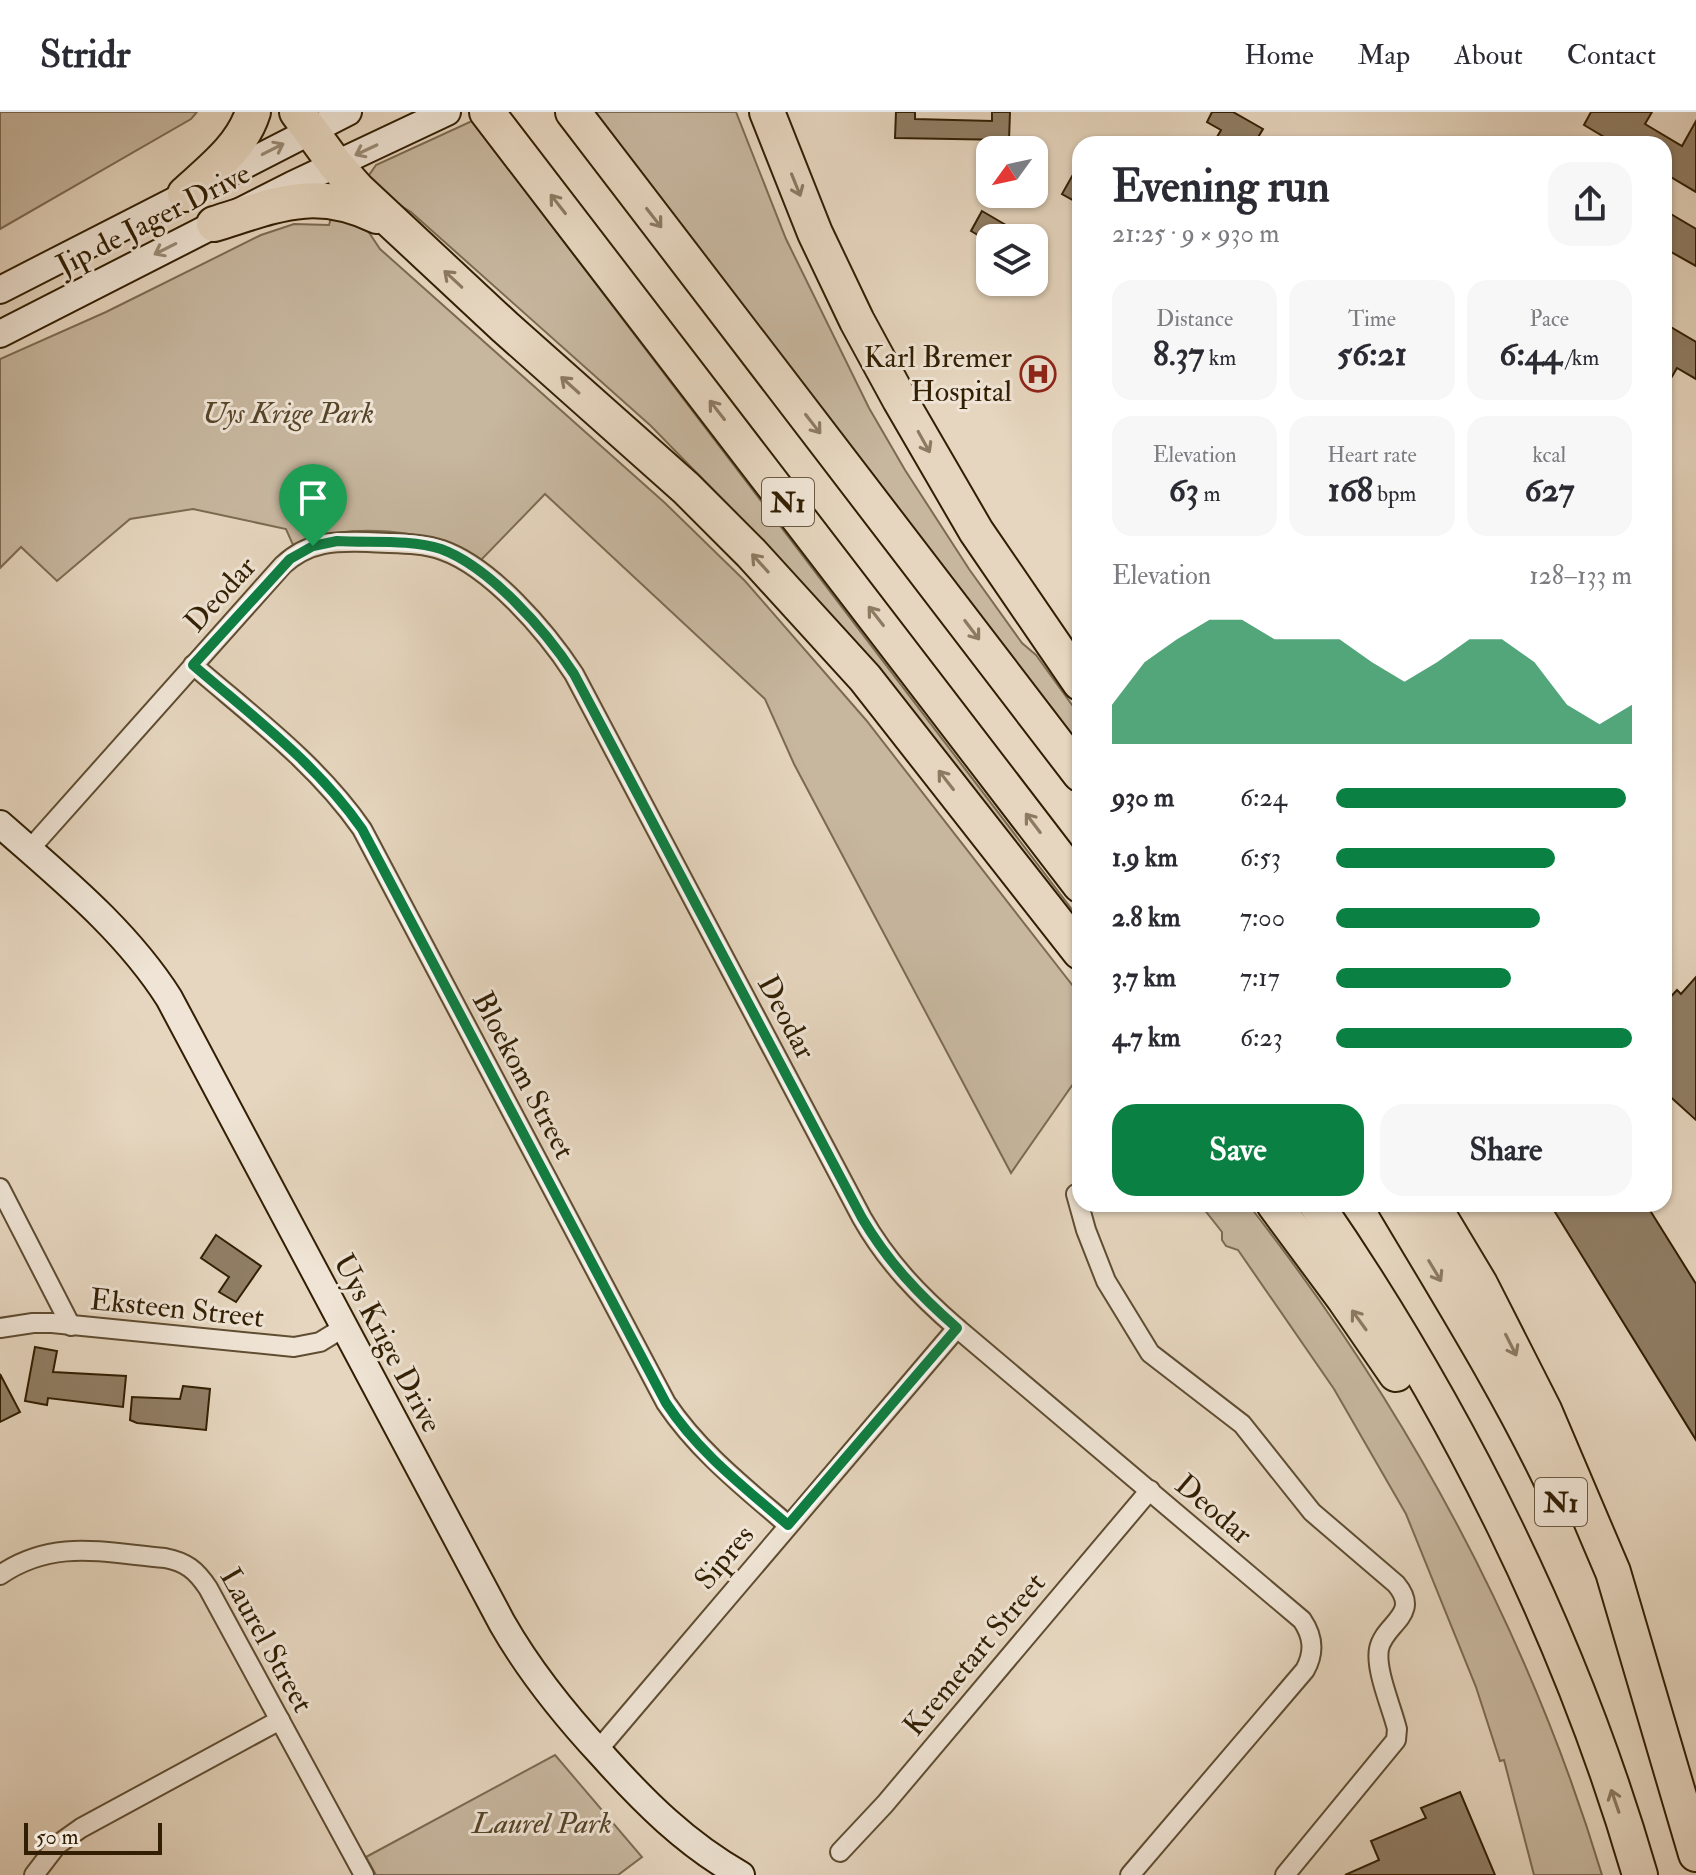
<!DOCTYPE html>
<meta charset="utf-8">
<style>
:root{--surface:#fff;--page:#f7f7f7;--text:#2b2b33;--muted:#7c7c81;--line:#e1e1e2;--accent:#0b8043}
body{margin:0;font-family:"IM FELL Double Pica",serif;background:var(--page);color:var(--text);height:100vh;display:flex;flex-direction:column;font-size:30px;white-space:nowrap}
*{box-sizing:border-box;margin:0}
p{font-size:26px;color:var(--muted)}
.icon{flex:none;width:44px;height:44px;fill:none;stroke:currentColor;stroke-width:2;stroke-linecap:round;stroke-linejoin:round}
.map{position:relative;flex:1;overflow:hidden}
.drawer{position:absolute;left:1072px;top:24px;width:600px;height:1076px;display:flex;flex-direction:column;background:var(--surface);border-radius:24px;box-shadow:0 2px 6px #0004}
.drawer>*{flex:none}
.needle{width:52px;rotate:237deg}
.buttons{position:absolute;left:976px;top:24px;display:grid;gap:16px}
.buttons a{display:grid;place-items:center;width:72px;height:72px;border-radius:16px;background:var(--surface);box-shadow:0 2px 6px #0004;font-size:40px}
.scale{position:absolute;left:24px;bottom:20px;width:138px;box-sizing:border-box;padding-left:8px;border:4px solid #321f03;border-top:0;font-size:22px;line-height:28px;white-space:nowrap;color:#321f03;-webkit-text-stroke:6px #efe4d5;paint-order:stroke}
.pin{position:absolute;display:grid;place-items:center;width:68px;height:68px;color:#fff;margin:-82px -34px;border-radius:50% 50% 50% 0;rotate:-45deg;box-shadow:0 0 8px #0007}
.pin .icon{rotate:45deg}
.round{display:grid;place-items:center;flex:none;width:84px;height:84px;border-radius:24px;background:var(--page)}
.head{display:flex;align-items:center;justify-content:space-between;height:136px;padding:0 40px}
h1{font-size:44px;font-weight:800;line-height:60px}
.stats{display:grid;grid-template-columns:repeat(3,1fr);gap:12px;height:136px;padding:8px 40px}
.stats div{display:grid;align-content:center;border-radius:20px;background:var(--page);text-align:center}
.stats b{font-size:34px;font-weight:800}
.stats small{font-size:22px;font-weight:400}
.stats p{font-size:22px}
.chart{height:224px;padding:16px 40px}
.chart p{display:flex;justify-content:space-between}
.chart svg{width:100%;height:144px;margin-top:8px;fill:var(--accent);opacity:.7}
.action{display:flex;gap:16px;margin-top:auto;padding:16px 40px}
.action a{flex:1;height:92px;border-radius:24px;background:var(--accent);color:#fff;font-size:32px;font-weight:800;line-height:92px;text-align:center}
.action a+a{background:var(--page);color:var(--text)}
ul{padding:0 40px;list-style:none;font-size:26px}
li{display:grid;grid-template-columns:128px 96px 1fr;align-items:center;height:60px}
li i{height:20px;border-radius:10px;background:var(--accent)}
header{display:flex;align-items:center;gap:48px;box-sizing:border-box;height:112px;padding:0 40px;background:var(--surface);border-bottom:2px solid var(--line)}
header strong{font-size:38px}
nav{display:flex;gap:44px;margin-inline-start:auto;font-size:28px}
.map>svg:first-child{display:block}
.green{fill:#c7b79f;stroke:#7c6b51;stroke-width:2}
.building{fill:#907e65;stroke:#321f03;stroke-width:2}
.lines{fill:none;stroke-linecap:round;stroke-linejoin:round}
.street-casing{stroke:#5f4d32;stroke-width:22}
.secondary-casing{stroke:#321f03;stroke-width:30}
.highway-casing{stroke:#321f03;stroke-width:38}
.street{stroke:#efe4d5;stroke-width:18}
.secondary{stroke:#efe4d5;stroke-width:26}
.highway{stroke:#e6d6bf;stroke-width:34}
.oneway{stroke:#9a8b76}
.oneway2{stroke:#8c7a61}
.route-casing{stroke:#fff;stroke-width:16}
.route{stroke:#0b8043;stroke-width:10}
.labels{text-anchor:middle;stroke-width:6;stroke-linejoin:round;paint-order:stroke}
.shield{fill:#efe4d5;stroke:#6b5a42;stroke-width:2}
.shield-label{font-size:28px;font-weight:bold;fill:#321f03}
.street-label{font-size:30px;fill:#321f03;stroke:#efe4d5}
.poi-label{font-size:30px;fill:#321f03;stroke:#efe4d5;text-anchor:end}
.park-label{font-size:30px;font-style:italic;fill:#57452a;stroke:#efe4d5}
</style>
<header>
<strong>Stridr</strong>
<nav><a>Home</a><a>Map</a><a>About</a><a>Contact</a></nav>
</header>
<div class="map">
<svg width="1696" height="1763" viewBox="0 0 1696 1763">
<rect width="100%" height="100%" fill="#e6d6bf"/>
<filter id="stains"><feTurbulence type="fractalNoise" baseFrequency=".0025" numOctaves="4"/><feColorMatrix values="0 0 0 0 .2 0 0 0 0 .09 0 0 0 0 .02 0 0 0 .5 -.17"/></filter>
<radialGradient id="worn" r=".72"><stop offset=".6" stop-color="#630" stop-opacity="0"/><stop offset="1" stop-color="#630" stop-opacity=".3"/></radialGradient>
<g class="green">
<polygon points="0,0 197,0 191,7 0,117"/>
<polygon points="593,0 736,0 786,127 869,296 905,358 969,457 1022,531 1036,543 1080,604 1080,640"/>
<polygon points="472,9 1080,808 1080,822 805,475 766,432 651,314 411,100 383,83 367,66 376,53"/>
<path d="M334,96L362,110L380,137L665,391L745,469L866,608L1080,883V962L1011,1061L794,652L765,587L545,382L481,448C435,416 343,409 293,433L286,417L193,397L130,407L57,469L21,435L0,456V247L106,200L261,123L294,112L329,113Z"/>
<path d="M1200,1092H1248C1405,1293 1528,1518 1602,1763H1534L1504,1648L1500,1649L1476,1575L1406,1402L1334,1277L1238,1138L1226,1134L1222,1128V1120Z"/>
<polygon points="555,1643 642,1745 618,1763 376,1763 366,1745"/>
</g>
<g class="building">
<polygon points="896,0 915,0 915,7 992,9 992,0 1010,0 1009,28 895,26"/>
<polygon points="1212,0 1233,0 1263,17 1254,32 1213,32 1221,18 1207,10"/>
<polygon points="1591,0 1652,0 1645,12 1682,34 1696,9 1696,80 1664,61 1664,32 1616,32 1584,13"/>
<polygon points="1080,50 1080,92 1062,82"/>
<polygon points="1664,98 1696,117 1696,154 1664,136"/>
<polygon points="982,99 1028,126 983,126 971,119"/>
<polygon points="1664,211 1696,230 1696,267 1677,256 1664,278"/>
<polygon points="1696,865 1696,1008 1664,979 1664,892 1677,878 1681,882"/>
<polygon points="1550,1092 1646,1092 1696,1172 1696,1328"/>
<polygon points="216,1123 261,1154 236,1190 219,1180 229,1165 201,1146"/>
<polygon points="35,1235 57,1239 53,1260 126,1264 123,1295 48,1286 47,1293 25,1289"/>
<polygon points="0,1262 20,1300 0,1310"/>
<polygon points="183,1274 210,1277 206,1318 137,1311 130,1308 132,1285 180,1287"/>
<polygon points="1460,1680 1495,1763 1345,1763 1379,1748 1371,1729 1426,1706 1421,1696"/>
</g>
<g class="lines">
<defs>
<g id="street">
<path d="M193,553C252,604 317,652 362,717L666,1291C699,1340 744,1375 788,1413"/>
<path d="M29,738L283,453C309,429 335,429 368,430C392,432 419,430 442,438C491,455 546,519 574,562L862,1106C887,1150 919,1183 957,1216L1302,1508C1313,1524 1315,1540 1305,1558L1130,1763"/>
<polyline points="0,1076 71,1214"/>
<path d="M1076,1082L1086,1118L1106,1169L1150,1241L1242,1312L1312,1400L1396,1472C1422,1503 1384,1511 1379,1537C1375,1558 1392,1596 1397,1617L1396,1628L1285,1763"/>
<polyline points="0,1216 33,1211 52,1211 294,1235 320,1230 343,1216"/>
<path d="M0,1463C54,1426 104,1441 165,1446C186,1450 196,1458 208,1476L364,1763"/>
<polyline points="598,1638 957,1216"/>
<polyline points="840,1740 885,1692 1150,1378"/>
<polyline points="34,1763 57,1733 81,1716 280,1608"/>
</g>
<g id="secondary">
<polyline points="0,178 348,0"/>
<polyline points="0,222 292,73 447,0"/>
<path d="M0,712C61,766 125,817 169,886L502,1511C530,1560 564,1602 602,1643C644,1690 686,1732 741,1763"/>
</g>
<g id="highway">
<polyline points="297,0 335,52 358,78 505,215 686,376 751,441 865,566 1080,840"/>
<polyline points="487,0 1080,773"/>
<polyline points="573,0 1080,662"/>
<polyline points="767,0 815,121 857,209 900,288 976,419 1080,571"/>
<path d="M185,82C211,58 242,35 253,0"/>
<path d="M214,112C276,93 314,74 377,104"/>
<polyline points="1274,1092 1345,1188 1396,1262"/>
<path d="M1316,1092C1456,1296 1571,1525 1640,1763"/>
<path d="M1395,1092C1449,1183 1506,1274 1552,1370"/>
<polyline points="1432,1092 1480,1172 1544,1298 1613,1460 1696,1742"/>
</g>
</defs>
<use href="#street" class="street-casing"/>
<use href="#secondary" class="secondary-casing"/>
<use href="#highway" class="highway-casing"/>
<use href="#street" class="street"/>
<use href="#secondary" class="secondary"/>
<use href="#highway" class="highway"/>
</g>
<defs><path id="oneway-shaft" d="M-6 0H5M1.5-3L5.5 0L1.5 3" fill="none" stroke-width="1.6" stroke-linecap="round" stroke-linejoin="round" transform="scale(2)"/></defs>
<g class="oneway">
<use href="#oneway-shaft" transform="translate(273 37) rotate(-27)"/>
<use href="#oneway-shaft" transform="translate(366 38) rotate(155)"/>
<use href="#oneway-shaft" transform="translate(165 137) rotate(153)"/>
</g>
<g class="oneway2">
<use href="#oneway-shaft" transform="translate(796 73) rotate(68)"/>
<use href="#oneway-shaft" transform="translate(558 92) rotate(-128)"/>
<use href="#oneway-shaft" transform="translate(654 106) rotate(52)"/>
<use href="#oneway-shaft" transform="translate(453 167) rotate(-137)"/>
<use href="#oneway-shaft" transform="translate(570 273) rotate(-138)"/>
<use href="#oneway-shaft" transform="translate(717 298) rotate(-128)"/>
<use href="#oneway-shaft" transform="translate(813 312) rotate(52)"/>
<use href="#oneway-shaft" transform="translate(924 330) rotate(61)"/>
<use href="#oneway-shaft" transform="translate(760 451) rotate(-132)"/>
<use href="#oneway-shaft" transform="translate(876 504) rotate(-128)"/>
<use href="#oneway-shaft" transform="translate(972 518) rotate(53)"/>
<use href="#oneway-shaft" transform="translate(946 668) rotate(-128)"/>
<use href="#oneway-shaft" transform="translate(1033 711) rotate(-127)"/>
<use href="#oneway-shaft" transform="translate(1435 1159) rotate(59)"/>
<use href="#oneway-shaft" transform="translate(1359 1208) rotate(-126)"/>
<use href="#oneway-shaft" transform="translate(1511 1233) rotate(63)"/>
<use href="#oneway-shaft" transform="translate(1615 1689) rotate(-109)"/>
</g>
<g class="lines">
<defs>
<path id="route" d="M337,429C370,431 410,427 441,437C490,455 546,519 574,562L862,1106C888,1150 919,1183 957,1216L788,1413C744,1375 698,1340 666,1291L362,717C317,652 252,604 193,553L290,447L313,434Z"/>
</defs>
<use href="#route" class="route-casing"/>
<use href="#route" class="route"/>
</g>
<defs>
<symbol id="hospital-ring" viewBox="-11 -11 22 22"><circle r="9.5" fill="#efe4d5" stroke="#8f2418" stroke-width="1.5"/><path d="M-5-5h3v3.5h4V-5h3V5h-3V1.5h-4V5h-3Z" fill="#8f2418"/></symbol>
</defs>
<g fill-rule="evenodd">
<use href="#hospital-ring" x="1018" y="242" width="40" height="40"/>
</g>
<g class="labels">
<g class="shield">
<rect x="762" y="366" width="52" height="48" rx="6"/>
<rect x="1535" y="1366" width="52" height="48" rx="6"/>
</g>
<g class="shield-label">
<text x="788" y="400">N1</text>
<text x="1561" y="1400">N1</text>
</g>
<g class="street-label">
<text transform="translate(153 107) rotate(-27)" y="10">Jip de Jager Drive</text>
<text transform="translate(220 482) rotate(-48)" y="10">Deodar</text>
<text transform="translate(787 905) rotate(62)" y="10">Deodar</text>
<text transform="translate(524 963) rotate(62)" y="10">Bloekom Street</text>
<text transform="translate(177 1196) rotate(6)" y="10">Eksteen Street</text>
<text transform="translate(388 1231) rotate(62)" y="10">Uys Krige Drive</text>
<text transform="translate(1214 1397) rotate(40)" y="10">Deodar</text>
<text transform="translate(724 1445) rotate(-50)" y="10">Sipres</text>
<text transform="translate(267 1528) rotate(61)" y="10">Laurel Street</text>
<text transform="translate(974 1542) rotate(-50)" y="10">Kremetart Street</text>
</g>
<g class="poi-label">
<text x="1012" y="255">Karl Bremer<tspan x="1012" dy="34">Hospital</tspan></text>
</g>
<g class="park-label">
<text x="288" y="311">Uys Krige Park</text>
<text x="542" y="1721">Laurel Park</text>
</g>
</g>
<rect width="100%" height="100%" filter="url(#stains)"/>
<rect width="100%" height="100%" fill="url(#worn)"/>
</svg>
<div class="buttons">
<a><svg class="needle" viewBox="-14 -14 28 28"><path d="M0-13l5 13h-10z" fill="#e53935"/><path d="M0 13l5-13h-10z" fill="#7c7c81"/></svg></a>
<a><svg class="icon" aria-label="layers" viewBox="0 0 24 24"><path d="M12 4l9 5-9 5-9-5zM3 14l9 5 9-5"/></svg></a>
</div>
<div class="scale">50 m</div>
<div class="pin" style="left:313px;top:434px;background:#1e9e55"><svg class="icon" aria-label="arrive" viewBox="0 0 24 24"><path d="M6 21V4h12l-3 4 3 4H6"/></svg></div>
<section class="drawer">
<div class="head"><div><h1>Evening run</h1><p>21:25 · 9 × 930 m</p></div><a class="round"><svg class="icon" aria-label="share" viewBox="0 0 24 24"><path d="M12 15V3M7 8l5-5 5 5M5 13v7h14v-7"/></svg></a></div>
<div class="stats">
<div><p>Distance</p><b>8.37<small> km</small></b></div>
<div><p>Time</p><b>56:21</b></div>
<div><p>Pace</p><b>6:44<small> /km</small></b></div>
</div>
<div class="stats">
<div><p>Elevation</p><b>63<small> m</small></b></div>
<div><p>Heart rate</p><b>168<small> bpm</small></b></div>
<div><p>kcal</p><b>627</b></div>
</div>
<div class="chart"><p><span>Elevation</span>128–133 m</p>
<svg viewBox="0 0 160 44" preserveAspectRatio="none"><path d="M0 44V32L10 19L20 12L30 6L40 6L50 12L60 12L70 12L80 19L90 25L100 19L110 12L120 12L130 19L140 32L150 38L160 32V44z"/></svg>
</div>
<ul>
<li><b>930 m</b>6:24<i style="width:98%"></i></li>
<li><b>1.9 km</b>6:53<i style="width:74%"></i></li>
<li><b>2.8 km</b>7:00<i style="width:69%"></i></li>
<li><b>3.7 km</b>7:17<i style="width:59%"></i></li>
<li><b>4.7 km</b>6:23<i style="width:100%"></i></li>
</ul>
<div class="action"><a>Save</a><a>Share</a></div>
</section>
</div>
